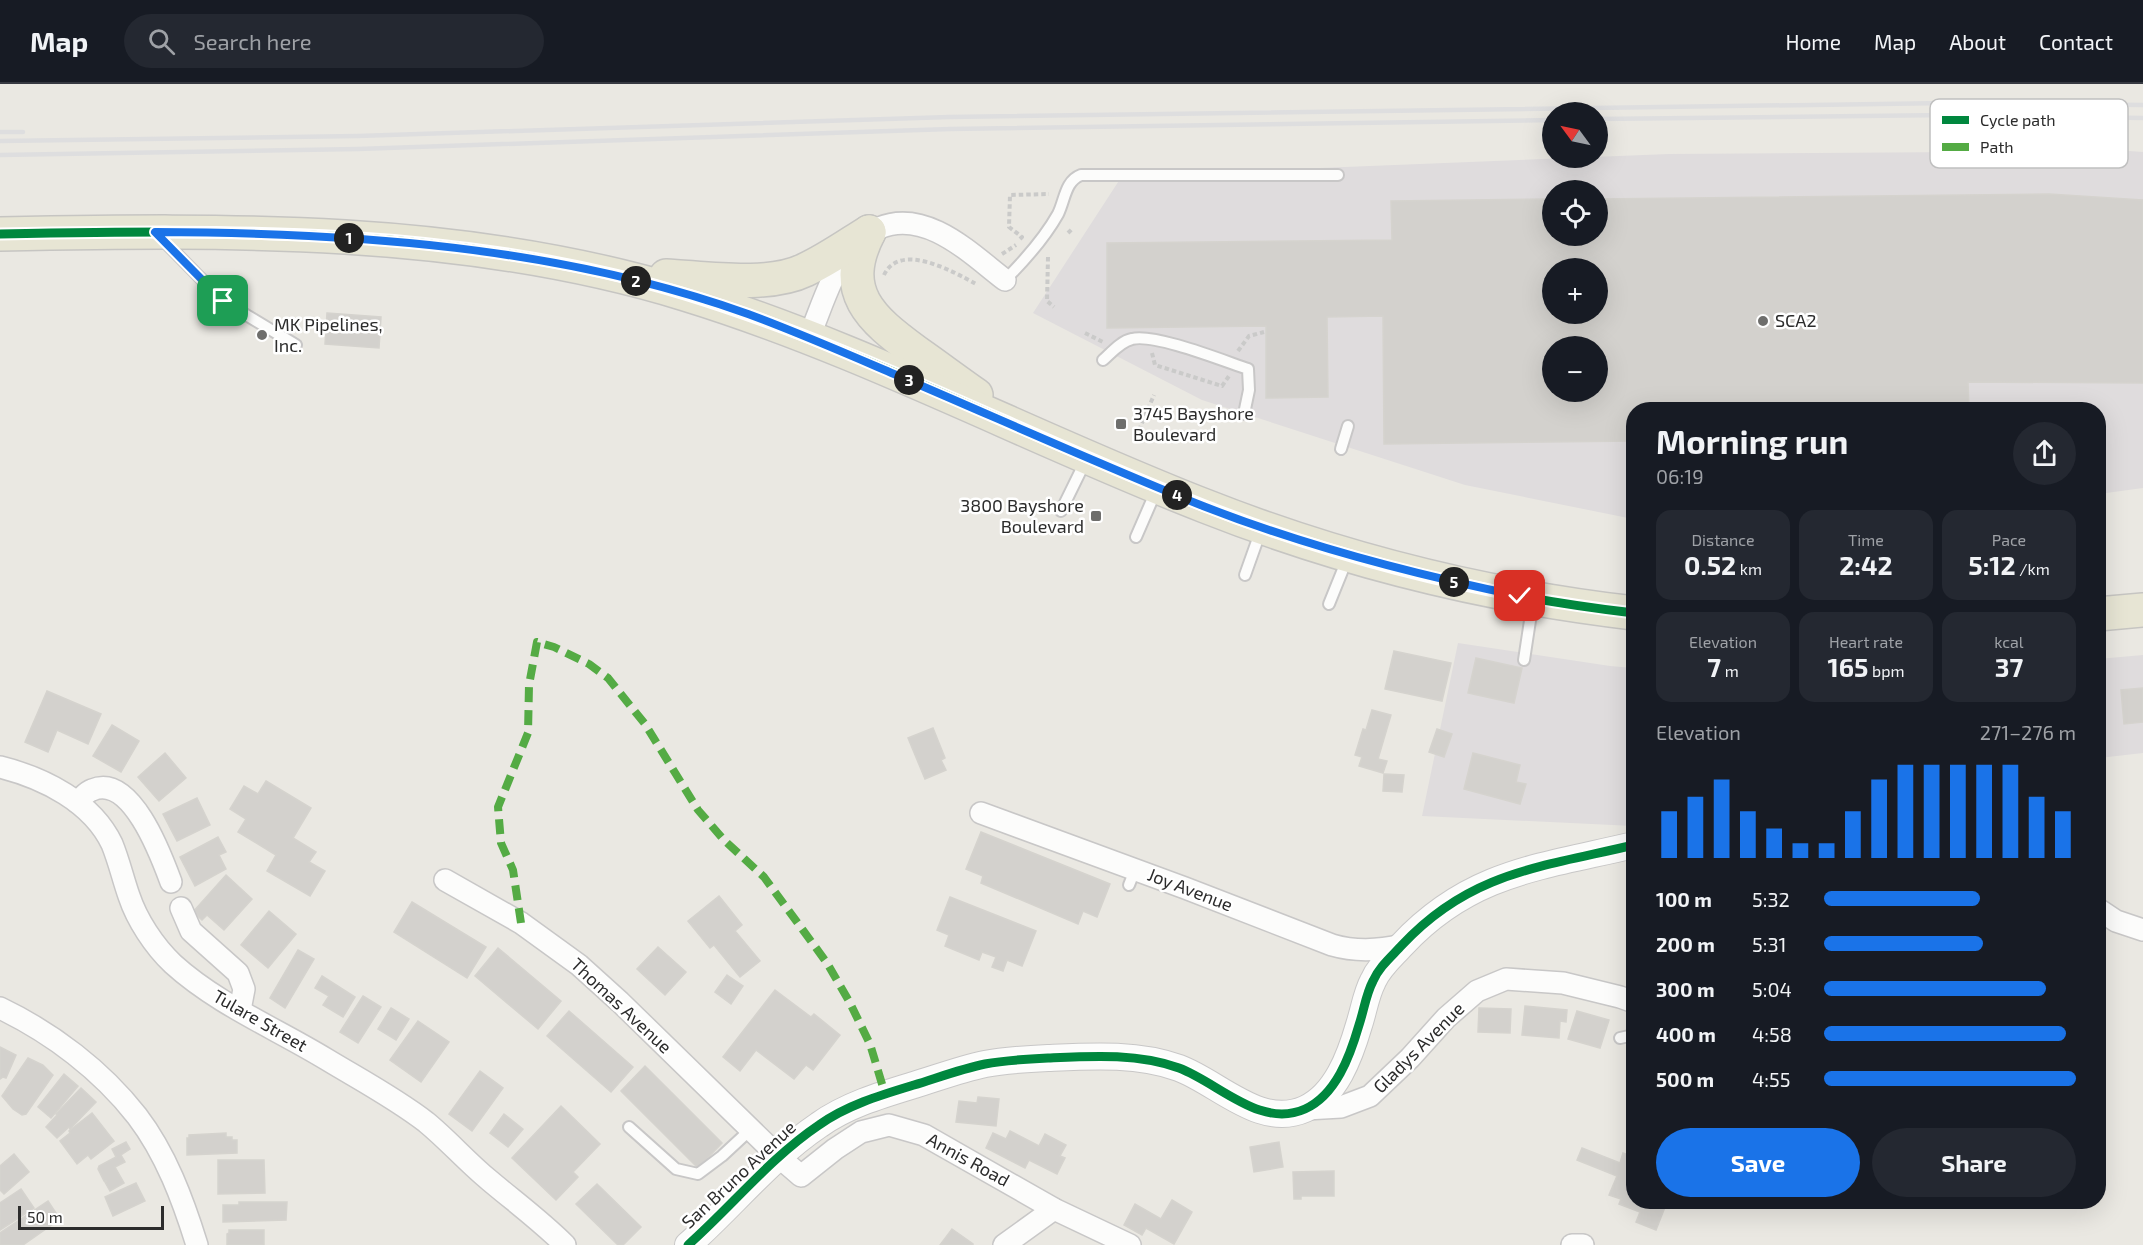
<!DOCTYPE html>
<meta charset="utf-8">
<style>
:root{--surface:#171b24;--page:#242831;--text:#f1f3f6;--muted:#9ea1a6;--line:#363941;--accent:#1a73e8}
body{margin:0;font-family:"Exo 2",sans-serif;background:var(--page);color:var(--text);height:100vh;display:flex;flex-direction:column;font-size:22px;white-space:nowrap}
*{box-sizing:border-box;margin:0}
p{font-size:20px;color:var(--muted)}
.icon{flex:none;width:33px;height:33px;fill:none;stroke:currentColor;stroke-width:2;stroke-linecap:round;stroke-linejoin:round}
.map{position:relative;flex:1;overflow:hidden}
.drawer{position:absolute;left:1626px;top:318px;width:480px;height:807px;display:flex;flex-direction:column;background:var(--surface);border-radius:24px;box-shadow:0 6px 24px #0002}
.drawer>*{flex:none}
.needle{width:39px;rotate:303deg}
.buttons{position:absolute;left:1542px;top:18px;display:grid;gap:12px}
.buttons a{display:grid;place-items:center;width:66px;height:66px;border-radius:50%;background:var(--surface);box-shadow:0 6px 24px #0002;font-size:30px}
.scale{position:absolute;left:18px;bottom:15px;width:146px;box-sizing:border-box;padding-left:6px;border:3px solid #2c2c2c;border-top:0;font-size:16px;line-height:21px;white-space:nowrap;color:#2c2c2c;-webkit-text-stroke:4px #fff;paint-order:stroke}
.pin{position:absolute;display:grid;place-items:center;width:51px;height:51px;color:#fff;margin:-26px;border-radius:12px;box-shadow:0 3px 9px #0006}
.km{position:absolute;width:30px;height:30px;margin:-15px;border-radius:50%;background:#222;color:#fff;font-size:16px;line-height:30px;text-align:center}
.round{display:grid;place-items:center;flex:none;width:63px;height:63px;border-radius:32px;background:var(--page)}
.overview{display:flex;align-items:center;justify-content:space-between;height:102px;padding:0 30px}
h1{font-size:33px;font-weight:700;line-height:45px}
.figures{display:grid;grid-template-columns:repeat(3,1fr);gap:9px;height:102px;padding:6px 30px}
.figures div{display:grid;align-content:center;border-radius:15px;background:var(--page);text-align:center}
.figures b{font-size:26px;font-weight:700}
.figures small{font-size:16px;font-weight:400}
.figures p{font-size:16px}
.chart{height:168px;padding:12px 30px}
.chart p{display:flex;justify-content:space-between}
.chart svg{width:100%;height:108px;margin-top:6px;stroke:var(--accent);stroke-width:6}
.action{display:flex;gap:12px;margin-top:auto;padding:12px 30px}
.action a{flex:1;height:69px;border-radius:36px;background:var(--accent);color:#fff;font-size:24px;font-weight:700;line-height:69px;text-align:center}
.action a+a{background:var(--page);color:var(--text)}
ul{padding:0 30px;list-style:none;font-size:20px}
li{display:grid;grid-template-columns:96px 72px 1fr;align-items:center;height:45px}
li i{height:15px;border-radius:8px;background:var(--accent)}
header{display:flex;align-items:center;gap:36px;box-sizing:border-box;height:84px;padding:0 30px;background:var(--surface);border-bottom:2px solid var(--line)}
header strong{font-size:28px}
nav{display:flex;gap:33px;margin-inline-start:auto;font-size:21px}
.search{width:420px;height:54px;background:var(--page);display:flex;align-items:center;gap:15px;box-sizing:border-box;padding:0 21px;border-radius:33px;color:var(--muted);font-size:22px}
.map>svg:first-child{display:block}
.industrial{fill:#dfdcdd;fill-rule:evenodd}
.building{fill:#d3d1cd;stroke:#d5d3ce;stroke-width:1.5;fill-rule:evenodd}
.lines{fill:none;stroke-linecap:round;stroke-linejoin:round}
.service-casing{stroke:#c8c7c7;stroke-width:14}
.minor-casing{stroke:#c8c7c7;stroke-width:24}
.tertiary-casing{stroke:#c8c7c7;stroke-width:28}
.primary-casing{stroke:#c6c5c2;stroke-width:36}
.path{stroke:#cacac9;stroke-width:4;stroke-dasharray:4.5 3;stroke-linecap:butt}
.service{stroke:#fcfcfb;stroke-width:10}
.minor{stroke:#fcfcfb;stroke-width:21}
.tertiary{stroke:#fcfcfb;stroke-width:26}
.primary{stroke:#e7e5d4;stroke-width:33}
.rail{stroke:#dededf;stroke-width:4.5}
.quiet{stroke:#54ab44;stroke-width:8;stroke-dasharray:15 8;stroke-linecap:butt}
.cycleway-casing{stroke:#fff;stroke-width:13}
.cycleway{stroke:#00873e;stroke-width:9}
.route-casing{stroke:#fff;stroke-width:12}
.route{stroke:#1a73e8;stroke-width:8}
.poi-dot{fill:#6e6e6c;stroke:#fff;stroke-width:2}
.labels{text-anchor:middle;stroke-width:5;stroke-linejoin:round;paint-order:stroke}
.poi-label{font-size:18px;fill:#2c2c2c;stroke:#fff;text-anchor:start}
.street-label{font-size:18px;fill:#2c2c2c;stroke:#fff}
.key{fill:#fff;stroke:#c0c0c0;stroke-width:1.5}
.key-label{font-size:16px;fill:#2c2c2c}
</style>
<header>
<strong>Map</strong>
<div class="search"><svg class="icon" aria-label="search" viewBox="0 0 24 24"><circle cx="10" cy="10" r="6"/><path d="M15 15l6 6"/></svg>Search here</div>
<nav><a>Home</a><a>Map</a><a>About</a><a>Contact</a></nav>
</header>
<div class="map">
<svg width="2143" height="1161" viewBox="0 0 2143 1161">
<rect width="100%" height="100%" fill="#eae8e2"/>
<g class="industrial">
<path d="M2129,67L2143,68V404L2099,410L2098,326H1634L1633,435L1465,401L1202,316L1033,229L1122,92L1669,70ZM1552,106H1598V152H1552ZM1552,184H1598V230H1552ZM1552,262H1598V308H1552Z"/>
<polygon points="1458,559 1610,582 1633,584 1633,742 1422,732"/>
<polygon points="2143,571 2143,669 2099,674 2098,575"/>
</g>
<g class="building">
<path d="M2049,110L2143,116V299L1968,298L1969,326H1634V357L1384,360L1383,232L1327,233L1328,313L1266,314V242L1107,244V159L1392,156L1391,117L1552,115V152H1598V115ZM1552,184H1598V230H1552ZM1552,262H1598V308H1552Z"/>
<polygon points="327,229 381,233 379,264 325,260"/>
<polygon points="1394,567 1451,579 1442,617 1385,605"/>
<polygon points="1476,574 1522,584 1514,619 1468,609"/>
<polygon points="2143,604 2143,638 2124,640 2121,606"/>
<polygon points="47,607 101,630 88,660 57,646 48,668 25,658"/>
<polygon points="1372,626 1391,631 1378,675 1387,677 1383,689 1359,682 1362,673 1355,671 1363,645 1366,646"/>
<polygon points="112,641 139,657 121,688 93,672"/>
<polygon points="933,644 945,674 941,676 946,686 925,695 908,654"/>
<polygon points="1437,645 1452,650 1444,673 1429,668"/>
<polygon points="165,669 186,694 159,717 138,693"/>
<polygon points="1473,669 1520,681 1516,698 1526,700 1520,720 1464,705"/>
<polygon points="1384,690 1404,691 1402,708 1383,707"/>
<polygon points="266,697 311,724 293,754 316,768 309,778 325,787 310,812 267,787 276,771 238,748 246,735 230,725 244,702 258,710"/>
<polygon points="197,714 210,741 177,757 163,730"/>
<polygon points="981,748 1110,800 1097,833 1083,827 1078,840 981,799 983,792 966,785"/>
<polygon points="218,753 226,768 219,771 226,785 195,802 180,773"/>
<polygon points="226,791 252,815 224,846 207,831 202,836 193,828"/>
<polygon points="719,812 742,841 735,847 760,877 740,893 714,861 710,864 688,837"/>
<polygon points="950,813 1036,847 1022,882 1007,876 1003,887 992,883 996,873 982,868 979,876 945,862 949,851 937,846"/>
<polygon points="412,818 486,863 467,894 394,848"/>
<polygon points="269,827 296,850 268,884 241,861"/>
<polygon points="658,863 686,888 665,911 637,885"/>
<polygon points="498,864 561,917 538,945 475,892"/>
<polygon points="298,866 314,875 285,924 270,914"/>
<polygon points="727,891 743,902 731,920 715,908"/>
<polygon points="322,892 355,913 343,933 323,921 329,912 315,904"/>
<polygon points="775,906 811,933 814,930 840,951 813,986 806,981 794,995 756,966 740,987 723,973"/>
<polygon points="363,912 381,923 358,959 340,948"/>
<polygon points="1525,922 1567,926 1566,938 1560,937 1559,954 1522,951"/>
<polygon points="391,924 409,935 396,956 378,945"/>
<polygon points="1479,924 1511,925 1510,949 1478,948"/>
<polygon points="569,927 633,983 611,1008 547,952"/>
<polygon points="1577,927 1609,936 1600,964 1568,955"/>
<polygon points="418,937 449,958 421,998 390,976"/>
<polygon points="0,963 16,971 6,994 3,993 0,995"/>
<polygon points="28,974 43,981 53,991 26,1030 22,1031 13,1025 2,1012"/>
<polygon points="645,982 722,1059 698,1084 621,1007"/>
<polygon points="480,987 503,1004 472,1047 449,1030"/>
<polygon points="64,990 78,1002 51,1034 38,1023"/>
<polygon points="81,1004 96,1018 70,1045 69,1043 57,1054 46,1043 57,1031 56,1030"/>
<polygon points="978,1013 999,1015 996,1042 956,1038 959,1017 977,1019"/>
<polygon points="561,1022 600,1060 573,1088 578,1093 556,1116 512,1074"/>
<polygon points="92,1029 114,1057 91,1075 88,1071 77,1080 60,1057 70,1049 69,1047"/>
<polygon points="504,1030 523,1045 508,1063 490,1049"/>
<polygon points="1010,1047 1039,1062 1045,1050 1066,1061 1060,1072 1065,1074 1057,1090 1029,1076 1025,1084 986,1064 993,1049 1006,1055"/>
<polygon points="226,1049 226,1053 232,1053 232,1056 237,1056 237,1069 187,1071 187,1054 189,1054 189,1051"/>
<polygon points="126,1058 130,1065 121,1071 125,1078 115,1083 124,1099 110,1107 105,1098 107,1097 104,1097 98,1085 99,1082 116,1073 112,1065"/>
<polygon points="1279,1058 1283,1083 1254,1088 1250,1063"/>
<polygon points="1582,1064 1620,1079 1623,1069 1634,1073 1634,1118 1667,1118 1656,1146 1636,1138 1640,1128 1619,1120 1621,1115 1609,1111 1617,1092 1577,1076"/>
<polygon points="14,1070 29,1088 4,1110 0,1106 0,1082"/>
<polygon points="218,1076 264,1076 265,1109 218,1110"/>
<polygon points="1334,1087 1334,1112 1301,1112 1301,1115 1294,1115 1293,1088"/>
<polygon points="136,1099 145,1117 113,1132 105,1113"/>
<polygon points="597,1100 641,1143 623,1161 618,1161 576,1120"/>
<polygon points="21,1105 34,1124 0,1146 0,1119"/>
<polygon points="1172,1116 1192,1128 1174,1160 1146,1144 1142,1151 1124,1141 1135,1120 1161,1135"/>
<polygon points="48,1117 60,1135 23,1161 0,1161 0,1149"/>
<polygon points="239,1118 287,1118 286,1136 223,1138 223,1121 239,1121"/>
<polygon points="952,1145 973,1160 973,1161 940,1161"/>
<polygon points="229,1146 264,1146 264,1161 227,1161 227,1150 229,1149"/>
</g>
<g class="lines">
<defs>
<g id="service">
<polyline points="162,155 223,217 296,261"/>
<path d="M1005,196C1025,176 1044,155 1058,130C1065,116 1065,97 1081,91H1338"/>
<path d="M1103,276C1111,269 1121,257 1132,255C1154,249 1224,277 1248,285L1249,306L1244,330"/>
<polyline points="1341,365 1348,342"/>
<polyline points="1061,427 1086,376"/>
<polyline points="1136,453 1156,407"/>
<polyline points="1245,491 1261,446"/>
<polyline points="1329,520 1348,473"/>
<polyline points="1524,576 1533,517"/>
<polyline points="1129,801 1135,786"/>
<polyline points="1620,954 1634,951"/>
<polyline points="629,1043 676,1085 698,1090 722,1072 750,1046"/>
</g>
<g id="minor">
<path d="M809,253C820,227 829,197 844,173C853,159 865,150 879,144C926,124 971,170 1005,196"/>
<path d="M0,683C44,694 92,718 112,760C119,777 123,795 129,812C137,836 154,862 173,880C217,920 275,944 326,975C359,995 395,1014 426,1038C448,1056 467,1078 489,1096C515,1118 541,1137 565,1161"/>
<path d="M77,718C82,714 86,708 92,706C131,689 161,771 171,798"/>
<path d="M981,729L1185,804L1332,861C1356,868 1378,867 1402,861"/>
<polyline points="445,796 521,839 579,881 620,918 779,1073 801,1092 835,1065 861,1048 889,1041 924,1051 1054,1125 1130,1161"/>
<polyline points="181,824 191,847 238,889 244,905 240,926"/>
<polyline points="2098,825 2116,837 2143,846"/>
<path d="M0,924C52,949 101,986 137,1032C166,1070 183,1116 197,1161"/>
<polyline points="1306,1025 1341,1023 1370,1012 1410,974 1446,934 1477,907 1506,895 1563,899 1620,913 1634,918"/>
<polyline points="1004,1161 1054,1125"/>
<polyline points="1572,1161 1583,1161"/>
</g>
<path id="tertiary" d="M688,1161C732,1122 770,1074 819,1041C847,1021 881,1011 914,1001C937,994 961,985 985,980C1006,976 1027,975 1048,974C1091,972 1138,969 1179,984C1219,999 1260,1045 1305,1025C1336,1011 1350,972 1359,941C1364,926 1366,910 1373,897C1379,883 1391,873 1402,861C1470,788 1541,783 1634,761"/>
<g id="primary">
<path d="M869,148C838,208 871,235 916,268C936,282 956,297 976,311"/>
<path d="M0,150C228,146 464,142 685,210C864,265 1030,354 1205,422C1342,476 1487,512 1634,529"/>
<path d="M666,192C706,194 768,204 805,186C827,176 848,161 869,148"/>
<polyline points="2098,530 2143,526"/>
</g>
</defs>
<use href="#service" class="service-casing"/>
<use href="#minor" class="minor-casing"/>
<use href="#tertiary" class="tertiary-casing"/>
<use href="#primary" class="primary-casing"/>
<g class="path">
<polyline points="1068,149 1072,145 1071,144"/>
<polyline points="1020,155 1022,153 1009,143 1010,111 1049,110"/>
<polyline points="1002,170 1016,161"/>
<polyline points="1048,173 1047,217 1054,223"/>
<path d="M884,191C900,157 954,188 976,200"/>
<polyline points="1085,249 1103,258"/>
<polyline points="1238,267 1249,252 1264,248"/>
<polyline points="1152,269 1155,281 1222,302 1229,292"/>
<polyline points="1136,353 1154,311"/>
</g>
<use href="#service" class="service"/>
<use href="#minor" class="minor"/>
<use href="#tertiary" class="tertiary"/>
<use href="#primary" class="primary"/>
<g class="rail">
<polyline points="1598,35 1948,31 2143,34"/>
<polyline points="0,48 23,48"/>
<polyline points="0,57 358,52 949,33 1948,19 2143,21"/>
<polyline points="0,71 358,65 950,45 1552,36"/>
</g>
<polyline class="quiet" points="521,839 513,786 501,759 498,723 528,649 529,601 537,558 554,563 589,580 608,594 645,640 698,726 724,756 764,793 827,879 849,917 870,960 885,1010"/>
<defs>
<g id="cycleway">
<path d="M0,150C228,146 464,142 685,210C864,265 1030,354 1205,422C1342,476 1487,512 1634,529"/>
<path d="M688,1161C732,1122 770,1074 819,1041C847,1021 881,1011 914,1001C937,994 961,985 985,980C1006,976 1027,975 1048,974C1091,972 1138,969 1179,984C1219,999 1260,1045 1305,1025C1336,1011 1350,972 1359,941C1364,926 1366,910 1373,897C1379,883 1391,873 1402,861C1470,788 1541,783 1634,761"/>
</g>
</defs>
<use href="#cycleway" class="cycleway-casing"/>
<use href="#cycleway" class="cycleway"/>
</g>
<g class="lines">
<defs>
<path id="route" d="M223,217L155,148C355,149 558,162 748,230C797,248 845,269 894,290C997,334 1099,380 1203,422C1305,462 1412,490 1520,512"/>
</defs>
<use href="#route" class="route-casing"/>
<use href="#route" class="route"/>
</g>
<g class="poi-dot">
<circle cx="1763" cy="237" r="6"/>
<circle cx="262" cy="251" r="6"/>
<rect x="1115" y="334" width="12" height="12" rx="3"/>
<rect x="1090" y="426" width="12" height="12" rx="3"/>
</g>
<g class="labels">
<g class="poi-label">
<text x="1775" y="243">SCA2</text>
<text x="274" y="247">MK Pipelines,<tspan x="274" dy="21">Inc.</tspan></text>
<text x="1133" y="336">3745 Bayshore<tspan x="1133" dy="21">Boulevard</tspan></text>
<text x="1084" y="428" text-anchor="end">3800 Bayshore<tspan x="1084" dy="21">Boulevard</tspan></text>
</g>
<g class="street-label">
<text transform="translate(1190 806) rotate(21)" y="6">Joy Avenue</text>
<text transform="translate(621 922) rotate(43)" y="6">Thomas Avenue</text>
<text transform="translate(260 937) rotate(30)" y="6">Tulare Street</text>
<text transform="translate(1419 964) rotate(-45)" y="6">Gladys Avenue</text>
<text transform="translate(968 1076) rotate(29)" y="6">Annis Road</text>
<text transform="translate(739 1091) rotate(-43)" y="6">San Bruno Avenue</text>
</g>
</g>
<rect x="1930" y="15" width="198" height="69" rx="9" class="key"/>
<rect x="1942" y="32" width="27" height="8" fill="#00873e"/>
<rect x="1942" y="59" width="27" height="8" fill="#54ab44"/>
<g class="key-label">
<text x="1980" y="42">Cycle path</text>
<text x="1980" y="69">Path</text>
</g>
</svg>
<div class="buttons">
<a><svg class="needle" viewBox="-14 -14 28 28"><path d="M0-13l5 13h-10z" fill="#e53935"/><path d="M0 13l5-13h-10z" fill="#9ea1a6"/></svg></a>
<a><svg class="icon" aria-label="locate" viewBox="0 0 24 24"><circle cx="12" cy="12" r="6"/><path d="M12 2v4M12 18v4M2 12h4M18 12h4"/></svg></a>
<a>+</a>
<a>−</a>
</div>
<div class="scale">50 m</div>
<div class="pin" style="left:223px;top:217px;background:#1e9e55"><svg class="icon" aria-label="arrive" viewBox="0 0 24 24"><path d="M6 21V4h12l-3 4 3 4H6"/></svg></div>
<div class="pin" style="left:1520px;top:512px;background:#d93025"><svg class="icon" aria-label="check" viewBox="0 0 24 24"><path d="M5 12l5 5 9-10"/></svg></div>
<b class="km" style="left:349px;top:154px">1</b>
<b class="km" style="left:636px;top:197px">2</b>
<b class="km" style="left:909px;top:296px">3</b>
<b class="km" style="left:1177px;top:411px">4</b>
<b class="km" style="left:1454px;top:498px">5</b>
<section class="drawer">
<div class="overview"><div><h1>Morning run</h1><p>06:19</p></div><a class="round"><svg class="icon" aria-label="share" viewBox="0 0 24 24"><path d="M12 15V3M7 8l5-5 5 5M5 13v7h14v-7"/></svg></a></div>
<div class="figures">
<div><p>Distance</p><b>0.52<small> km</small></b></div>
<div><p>Time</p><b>2:42</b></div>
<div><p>Pace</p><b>5:12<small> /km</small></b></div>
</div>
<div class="figures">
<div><p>Elevation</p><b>7<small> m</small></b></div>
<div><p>Heart rate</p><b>165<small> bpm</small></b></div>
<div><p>kcal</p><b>37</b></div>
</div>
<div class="chart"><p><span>Elevation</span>271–276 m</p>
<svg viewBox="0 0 160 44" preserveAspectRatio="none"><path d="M5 44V25M15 44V19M25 44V12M35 44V25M45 44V32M55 44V38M65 44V38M75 44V25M85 44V12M95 44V6M105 44V6M115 44V6M125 44V6M135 44V6M145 44V19M155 44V25"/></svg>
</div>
<ul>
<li><b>100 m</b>5:32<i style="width:62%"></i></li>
<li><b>200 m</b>5:31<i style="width:63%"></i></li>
<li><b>300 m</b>5:04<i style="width:88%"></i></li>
<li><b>400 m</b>4:58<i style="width:96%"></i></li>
<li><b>500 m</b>4:55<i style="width:100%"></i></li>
</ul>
<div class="action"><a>Save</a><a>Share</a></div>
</section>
</div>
